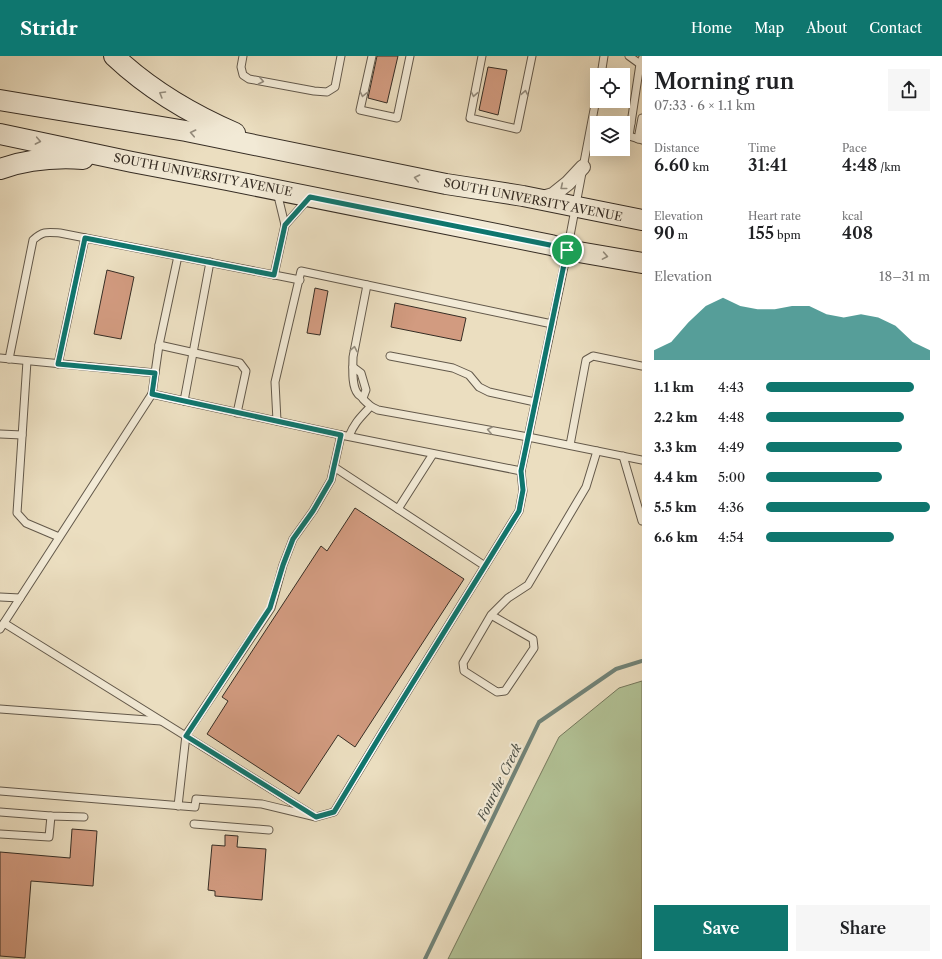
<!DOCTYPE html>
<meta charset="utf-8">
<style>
:root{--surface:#fff;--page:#f6f6f6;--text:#202124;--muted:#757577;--accent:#0f766e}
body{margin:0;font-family:"Libre Caslon Text",serif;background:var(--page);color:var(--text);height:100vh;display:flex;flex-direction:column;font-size:15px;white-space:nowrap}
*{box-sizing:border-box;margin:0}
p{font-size:13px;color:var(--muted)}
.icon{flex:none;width:22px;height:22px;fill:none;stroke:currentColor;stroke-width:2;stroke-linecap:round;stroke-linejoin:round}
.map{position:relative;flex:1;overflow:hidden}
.side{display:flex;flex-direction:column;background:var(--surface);width:300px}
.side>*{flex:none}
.buttons{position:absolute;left:590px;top:12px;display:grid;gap:8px}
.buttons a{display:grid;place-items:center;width:40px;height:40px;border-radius:0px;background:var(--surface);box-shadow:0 4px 16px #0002;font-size:20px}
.pin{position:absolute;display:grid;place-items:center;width:34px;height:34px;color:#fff;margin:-17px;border:2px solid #fff;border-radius:50%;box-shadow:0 1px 4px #0007}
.round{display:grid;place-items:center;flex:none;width:42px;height:42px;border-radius:0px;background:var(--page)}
.head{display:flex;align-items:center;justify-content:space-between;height:68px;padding:0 12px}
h1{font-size:22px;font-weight:600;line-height:30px}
.figures{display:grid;grid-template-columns:repeat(3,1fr);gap:6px;height:68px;padding:4px 12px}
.figures div{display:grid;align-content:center}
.figures b{font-size:17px;font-weight:600}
.figures small{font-size:11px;font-weight:400}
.figures p{font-size:11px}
.chart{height:112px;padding:8px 12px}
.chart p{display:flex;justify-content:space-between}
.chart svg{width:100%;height:72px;margin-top:4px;fill:var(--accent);opacity:.7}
.primary-button{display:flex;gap:8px;margin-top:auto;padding:8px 12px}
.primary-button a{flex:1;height:46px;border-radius:0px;background:var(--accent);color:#fff;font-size:16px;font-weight:600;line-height:46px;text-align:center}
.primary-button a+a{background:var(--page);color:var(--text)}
ul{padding:0 12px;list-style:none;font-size:13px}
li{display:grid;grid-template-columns:64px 48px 1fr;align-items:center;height:30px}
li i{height:10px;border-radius:5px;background:var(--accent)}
header{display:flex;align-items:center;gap:24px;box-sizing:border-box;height:56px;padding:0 20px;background:var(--accent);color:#fff}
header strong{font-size:19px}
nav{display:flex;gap:22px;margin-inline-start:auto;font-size:14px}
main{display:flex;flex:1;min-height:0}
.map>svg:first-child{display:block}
.green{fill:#b2c296;stroke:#74785d}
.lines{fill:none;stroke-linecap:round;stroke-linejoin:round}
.stream{stroke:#718378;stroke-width:4}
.building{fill:#d29b80;stroke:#362d24}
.service-casing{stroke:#63594b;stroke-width:9}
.minor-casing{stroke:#63594b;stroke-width:16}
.secondary-casing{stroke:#362d24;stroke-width:22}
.service{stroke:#f2ead6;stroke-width:7}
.minor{stroke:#f2ead6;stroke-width:14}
.secondary{stroke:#f2ead6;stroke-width:20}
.oneway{stroke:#948c7d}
.route-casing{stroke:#fff;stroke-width:8}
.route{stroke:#0f766e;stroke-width:5}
.labels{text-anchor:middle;stroke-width:4;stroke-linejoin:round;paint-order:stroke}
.street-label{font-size:12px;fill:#362d24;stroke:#f2ead6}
.water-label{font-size:13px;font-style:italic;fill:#4e5147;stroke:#f2ead6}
</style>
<header>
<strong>Stridr</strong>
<nav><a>Home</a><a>Map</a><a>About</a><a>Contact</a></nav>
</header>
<main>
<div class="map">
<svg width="642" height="903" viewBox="0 0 642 903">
<rect width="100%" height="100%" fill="#ebdec0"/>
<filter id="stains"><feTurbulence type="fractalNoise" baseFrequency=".005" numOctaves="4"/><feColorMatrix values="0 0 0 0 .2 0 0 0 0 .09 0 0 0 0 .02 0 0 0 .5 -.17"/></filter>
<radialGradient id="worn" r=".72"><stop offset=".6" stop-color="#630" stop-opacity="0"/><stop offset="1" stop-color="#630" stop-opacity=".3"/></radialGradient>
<polygon class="green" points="642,625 642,903 448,903 559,681 619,632"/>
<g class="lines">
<polyline class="stream" points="425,903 539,666 616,613 642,605"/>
</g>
<g class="building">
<polygon points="377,0 398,0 387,47 368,42"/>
<polygon points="488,11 507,14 498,59 479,54"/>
<polygon points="107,214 134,221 121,283 94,278"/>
<polygon points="315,232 328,235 320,279 307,277"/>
<polygon points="395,247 466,262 461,285 391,271"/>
<polygon points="355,452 464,523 355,691 338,679 299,738 207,678 228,645 222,641 321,490 327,495"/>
<polygon points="72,773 97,775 93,830 31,825 25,902 0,900 0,796 70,802"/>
<polygon points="225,779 238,780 237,791 266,793 262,844 215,840 215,835 208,834 212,789 225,790"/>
</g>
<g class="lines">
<defs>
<g id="service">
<polyline points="243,0 241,11 243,19 249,23 314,35 327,36 335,31 341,0"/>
<polyline points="372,0 360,54 397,62 410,0"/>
<polyline points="482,0 470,62 517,73 532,0"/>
<polyline points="629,0 640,8"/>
<polyline points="642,3 640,8 629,80 642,84"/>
<polyline points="601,19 604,0"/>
<polyline points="623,67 631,67"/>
<polyline points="638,83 642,62"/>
<polyline points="277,136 285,169 309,142"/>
<polyline points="274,219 285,169"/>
<path d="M367,229L353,301C353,311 351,330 358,338C360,340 362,341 363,343C369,349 370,350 378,354L528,381L642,404"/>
<polyline points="159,289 240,307 246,315 237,357"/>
<polyline points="390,300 453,312 469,319 479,331 489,336 535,346"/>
<polyline points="0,302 155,317 152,338"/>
<path d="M9,303L33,184C43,175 47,176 60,177L300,224"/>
<polyline points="27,305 17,457 26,467 59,481"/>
<polyline points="58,308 85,182"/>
<polyline points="353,311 361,317 366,334 363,342"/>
<polyline points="155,317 159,289 178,200"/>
<polyline points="184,345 210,206"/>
<polyline points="277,365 275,326 301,215 552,268"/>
<polyline points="0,378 22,379"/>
<path d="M349,380C355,366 360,362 370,351"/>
<polyline points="570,389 586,304 593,300 642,310"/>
<polyline points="623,400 642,465"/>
<polyline points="334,411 485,510"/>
<polyline points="521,415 565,206 597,38"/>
<polyline points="398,453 433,398"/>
<polyline points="0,541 20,542"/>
<polyline points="491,559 533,583 534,592 505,635 497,636 464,615 463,607 491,559 508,542 528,529 586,431 597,395"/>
<polyline points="4,567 311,758"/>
<polyline points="0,573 152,338 341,379 521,415 523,435 519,455 383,675 334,756 316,761 262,748 196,743 195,751 0,735"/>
<polyline points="0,653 161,665"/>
<polyline points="178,750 186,679 271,552 283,509 293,483 313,455 331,424 341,379"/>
<polyline points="0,756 51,760 84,761"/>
<polyline points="194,768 269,774"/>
<polyline points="0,778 49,781 51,760"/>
</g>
<polyline id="minor" points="539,143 553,139 568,127 583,111"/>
<g id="secondary">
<path d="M114,0C149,33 191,58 235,77"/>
<polyline points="0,44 186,75 446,128 523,140 642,164"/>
<polyline points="0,78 132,106 227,124 551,189 567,194 642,207"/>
<path d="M0,113C26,104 55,101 83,103"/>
</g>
</defs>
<use href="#service" class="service-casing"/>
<use href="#minor" class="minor-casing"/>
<use href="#secondary" class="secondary-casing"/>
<use href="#service" class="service"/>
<use href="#minor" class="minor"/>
<use href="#secondary" class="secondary"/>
</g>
<defs><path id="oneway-chevron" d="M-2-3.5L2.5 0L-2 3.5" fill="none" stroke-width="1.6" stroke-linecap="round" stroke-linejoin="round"/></defs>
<g class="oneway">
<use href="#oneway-chevron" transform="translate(261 25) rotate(11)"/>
<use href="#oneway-chevron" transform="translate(525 37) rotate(-79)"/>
<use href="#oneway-chevron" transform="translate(162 38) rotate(-149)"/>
<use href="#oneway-chevron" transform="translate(363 38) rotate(102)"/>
<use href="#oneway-chevron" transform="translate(474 38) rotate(101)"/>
<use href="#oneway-chevron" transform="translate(193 77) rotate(-168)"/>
<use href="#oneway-chevron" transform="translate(38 85) rotate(11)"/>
<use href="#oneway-chevron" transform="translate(417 122) rotate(-168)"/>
<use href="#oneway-chevron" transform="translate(563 131) rotate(141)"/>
<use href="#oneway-chevron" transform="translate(605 200) rotate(10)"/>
<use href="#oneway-chevron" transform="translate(354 293) rotate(-79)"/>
<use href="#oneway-chevron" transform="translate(490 374) rotate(-170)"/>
</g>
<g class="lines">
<defs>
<polygon id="route" points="310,141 550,189 567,194 521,415 523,434 519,455 383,675 334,756 316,761 186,680 270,552 283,509 293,483 313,455 331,424 341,379 152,338 155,317 58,308 85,182 274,219 285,169"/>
</defs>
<use href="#route" class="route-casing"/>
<use href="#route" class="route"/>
</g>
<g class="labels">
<g class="street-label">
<text transform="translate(203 119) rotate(11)" y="4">SOUTH UNIVERSITY AVENUE</text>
<text transform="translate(533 144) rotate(11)" y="4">SOUTH UNIVERSITY AVENUE</text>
</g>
<g class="water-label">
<text transform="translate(499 726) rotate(-64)" y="5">Fourche Creek</text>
</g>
</g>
<rect width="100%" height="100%" filter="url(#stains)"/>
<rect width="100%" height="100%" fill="url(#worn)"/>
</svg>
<div class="buttons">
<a><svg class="icon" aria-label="locate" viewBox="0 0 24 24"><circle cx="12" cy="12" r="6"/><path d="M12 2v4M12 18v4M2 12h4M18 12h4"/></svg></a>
<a><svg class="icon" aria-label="layers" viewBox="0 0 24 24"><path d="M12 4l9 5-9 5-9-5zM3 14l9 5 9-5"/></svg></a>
</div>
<div class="pin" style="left:567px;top:194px;background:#1e9e55"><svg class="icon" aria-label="arrive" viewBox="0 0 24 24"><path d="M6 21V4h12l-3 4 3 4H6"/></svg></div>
</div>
<section class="side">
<div class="head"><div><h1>Morning run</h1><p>07:33 · 6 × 1.1 km</p></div><a class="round"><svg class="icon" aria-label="share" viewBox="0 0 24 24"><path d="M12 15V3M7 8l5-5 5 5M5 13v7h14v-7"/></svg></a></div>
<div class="figures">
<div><p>Distance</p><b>6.60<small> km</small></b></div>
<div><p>Time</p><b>31:41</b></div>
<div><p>Pace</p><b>4:48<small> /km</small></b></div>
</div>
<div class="figures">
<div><p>Elevation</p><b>90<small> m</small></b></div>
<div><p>Heart rate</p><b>155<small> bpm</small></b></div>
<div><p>kcal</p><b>408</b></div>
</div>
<div class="chart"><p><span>Elevation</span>18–31 m</p>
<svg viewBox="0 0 160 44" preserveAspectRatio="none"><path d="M0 44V38L10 33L20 21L30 11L40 6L50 11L60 13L70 13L80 11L90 11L100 16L110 18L120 16L130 18L140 23L150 33L160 38V44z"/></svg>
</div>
<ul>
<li><b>1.1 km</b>4:43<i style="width:90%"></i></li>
<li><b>2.2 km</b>4:48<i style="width:84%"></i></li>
<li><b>3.3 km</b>4:49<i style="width:83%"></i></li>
<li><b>4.4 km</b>5:00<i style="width:71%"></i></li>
<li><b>5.5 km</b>4:36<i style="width:100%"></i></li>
<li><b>6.6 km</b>4:54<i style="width:78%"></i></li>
</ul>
<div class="primary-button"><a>Save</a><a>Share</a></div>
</section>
</main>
